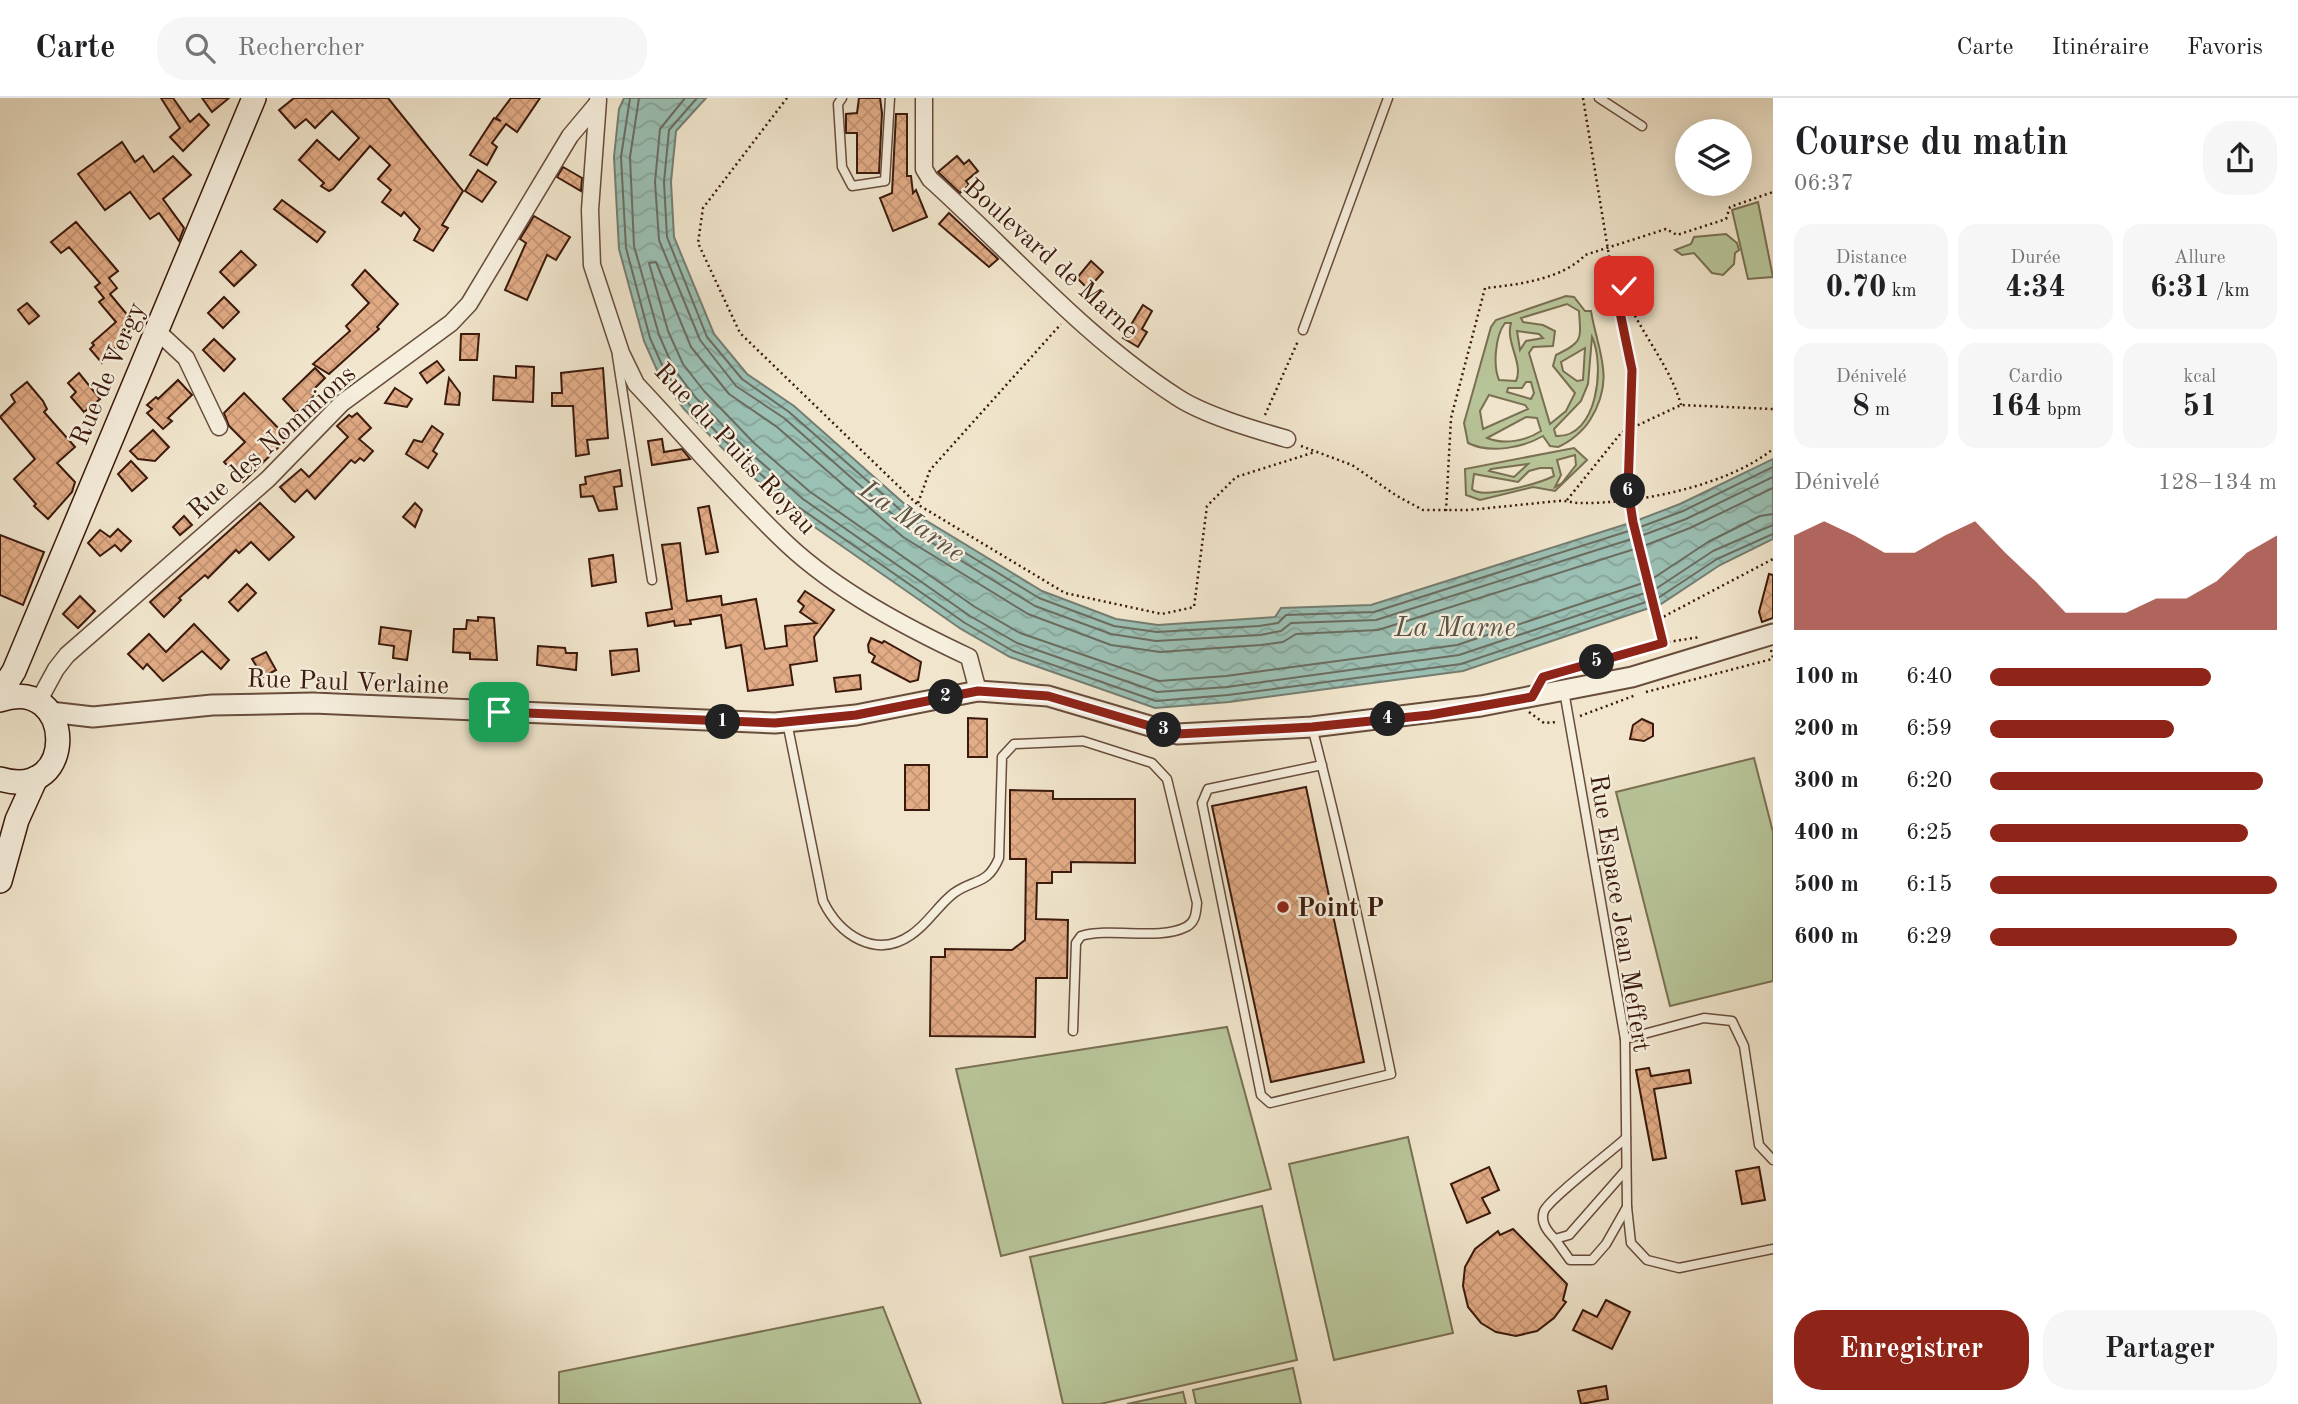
<!DOCTYPE html>
<html lang="fr">
<meta charset="utf-8">
<style>
:root{--surface:#fff;--page:#f6f6f6;--text:#202124;--muted:#757577;--line:#e0e0e0;--accent:#8f2418}
body{margin:0;font-family:"Old Standard TT",serif;background:var(--page);color:var(--text);height:100vh;display:flex;flex-direction:column;font-size:26px;white-space:nowrap}
*{box-sizing:border-box;margin:0}
p{font-size:23px;color:var(--muted)}
.icon{flex:none;width:38px;height:38px;fill:none;stroke:currentColor;stroke-width:2;stroke-linecap:round;stroke-linejoin:round}
.map{position:relative;flex:1;overflow:hidden}
.side{display:flex;flex-direction:column;background:var(--surface);width:525px}
.side>*{flex:none}
.fabs{position:absolute;left:1675px;top:21px;display:grid;gap:14px}
.fabs a{display:grid;place-items:center;width:77px;height:77px;border-radius:50%;background:var(--surface);box-shadow:0 4px 18px #0003;font-size:35px}
.pin{position:absolute;display:grid;place-items:center;width:60px;height:60px;color:#fff;margin:-30px;border-radius:14px;box-shadow:0 4px 10px #0006}
.km{position:absolute;width:35px;height:35px;margin:-18px;border-radius:50%;background:#222;color:#fff;font-size:19px;line-height:35px;text-align:center}
.round{display:grid;place-items:center;flex:none;width:74px;height:74px;border-radius:28px;background:var(--page)}
.overview{display:flex;align-items:center;justify-content:space-between;height:119px;padding:0 21px}
h1{font-size:38px;font-weight:600;line-height:52px}
.stats{display:grid;grid-template-columns:repeat(3,1fr);gap:10px;height:119px;padding:7px 21px}
.stats div{display:grid;align-content:center;border-radius:18px;background:var(--page);text-align:center}
.stats b{font-size:30px;font-weight:600}
.stats small{font-size:19px;font-weight:400}
.stats p{font-size:19px}
.chart{height:196px;padding:14px 21px}
.chart p{display:flex;justify-content:space-between}
.chart svg{width:100%;height:126px;margin-top:7px;fill:var(--accent);opacity:.7}
.action{display:flex;gap:14px;margin-top:auto;padding:14px 21px}
.action a{flex:1;height:80px;border-radius:28px;background:var(--accent);color:#fff;font-size:28px;font-weight:600;line-height:80px;text-align:center}
.action a+a{background:var(--page);color:var(--text)}
ul{padding:0 21px;list-style:none;font-size:23px}
li{display:grid;grid-template-columns:112px 84px 1fr;align-items:center;height:52px}
li i{height:18px;border-radius:9px;background:var(--accent)}
header{display:flex;align-items:center;gap:42px;box-sizing:border-box;height:98px;padding:0 35px;background:var(--surface);border-bottom:2px solid var(--line)}
header strong{font-size:33px}
nav{display:flex;gap:38px;margin-inline-start:auto;font-size:24px}
.search{width:490px;height:63px;background:var(--page);display:flex;align-items:center;gap:18px;box-sizing:border-box;padding:0 24px;border-radius:28px;color:var(--muted);font-size:26px}
main{display:flex;flex:1;min-height:0}
.map>svg:first-child{display:block}
.green{fill:#b8c69a;stroke:#7a7053;stroke-width:2;fill-rule:evenodd}
.water{fill:url(#water-waves);stroke:#757d71;stroke-width:2}
.lines{fill:none;stroke-linecap:round;stroke-linejoin:round}
.shore{stroke:#6b6c60;stroke-width:2}
.building{fill:url(#building-cross-hatch);stroke:#3b190c;stroke-width:2}
.service-casing{stroke:#684c3c;stroke-width:11}
.minor-casing{stroke:#684c3c;stroke-width:19}
.tertiary-casing{stroke:#684c3c;stroke-width:23}
.secondary-casing{stroke:#3b190c;stroke-width:26}
.path{stroke:#3b190c;stroke-width:2.5;stroke-dasharray:2 3.5;stroke-linecap:butt}
.service{stroke:#f6efde;stroke-width:8}
.minor{stroke:#f6efde;stroke-width:16}
.tertiary{stroke:#f6efde;stroke-width:19}
.secondary{stroke:#f6efde;stroke-width:23}
.path-bridge{stroke:#3b190c;stroke-width:2.5;stroke-dasharray:2 3.5;stroke-linecap:butt}
.route-casing{stroke:#fff;stroke-width:14}
.route{stroke:#8f2418;stroke-width:9}
.poi-dot{fill:#8f2418;stroke:#f6efde;stroke-width:2.5}
.labels{text-anchor:middle;stroke-width:5;stroke-linejoin:round;paint-order:stroke}
.street-label{font-size:26px;fill:#3b190c;stroke:#f6efde}
.poi-label{font-size:26px;font-weight:bold;fill:#3b190c;stroke:#f6efde;text-anchor:start}
.water-label{font-size:28px;font-style:italic;fill:#5d5347;stroke:#f6efde}
</style>
<header>
<strong>Carte</strong>
<div class="search"><svg class="icon" aria-label="search" viewBox="0 0 24 24"><circle cx="10" cy="10" r="6"/><path d="M15 15l6 6"/></svg>Rechercher</div>
<nav><a>Carte</a><a>Itinéraire</a><a>Favoris</a></nav>
</header>
<main>
<div class="map">
<svg width="1773" height="1306" viewBox="0 0 1773 1306">
<defs>
<pattern id="water-waves" width="16" height="10" patternUnits="userSpaceOnUse" patternTransform="scale(1.75)"><rect width="16" height="10" fill="#9bc0b4"/><path d="M0 5q4-4 8 0t8 0" fill="none" stroke="#86a49a"/></pattern>
<pattern id="building-cross-hatch" width="8" height="8" patternUnits="userSpaceOnUse" patternTransform="scale(1.75)"><rect width="8" height="8" fill="#e2ac86"/><path d="M0 0l8 8M0 8l8-8" fill="none" stroke="#c39372"/></pattern>
</defs>
<rect width="100%" height="100%" fill="#f1e6cd"/>
<filter id="stains"><feTurbulence type="fractalNoise" baseFrequency=".00286" numOctaves="4"/><feColorMatrix values="0 0 0 0 .2 0 0 0 0 .09 0 0 0 0 .02 0 0 0 .5 -.17"/></filter>
<radialGradient id="worn" r=".72"><stop offset=".6" stop-color="#630" stop-opacity="0"/><stop offset="1" stop-color="#630" stop-opacity=".3"/></radialGradient>
<g class="green">
<polygon points="1758,104 1773,179 1748,181 1732,112"/>
<polygon points="1726,136 1737,145 1739,152 1735,155 1734,166 1723,177 1712,175 1694,155 1682,157 1675,152 1691,146 1694,139"/>
<path d="M1566,198L1574,199L1585,213H1591C1598,255 1616,280 1590,322C1583,333 1570,344 1558,349L1550,348L1543,338C1522,350 1490,356 1468,345L1464,325L1491,229L1496,222ZM1567,206L1579,213C1581,242 1583,244 1556,257L1553,268L1575,295L1566,313L1550,326L1529,255L1533,249L1553,248L1555,233L1543,227L1523,224L1521,220ZM1505,225H1511C1505,244 1524,266 1516,283L1499,282C1493,268 1495,238 1505,225ZM1517,233L1539,236L1543,240L1526,243L1520,252ZM1592,239C1605,267 1598,340 1556,338L1554,331L1581,303L1588,286ZM1585,250L1583,282L1577,283L1563,273L1561,264ZM1526,284H1531L1534,295L1531,301L1507,294L1508,290H1522ZM1489,297L1525,307L1528,311L1483,331L1480,313ZM1526,319L1537,320L1541,333C1526,343 1504,347 1487,340Z"/>
<path d="M1574,350L1587,362L1555,393L1533,389L1480,402L1466,397L1465,371ZM1575,357L1576,367L1562,385L1555,389L1561,377L1557,362ZM1528,366L1514,379L1489,373L1491,371ZM1540,370H1552L1554,378C1540,385 1482,402 1472,391L1474,376L1518,384L1529,373Z"/>
<polygon points="1754,660 1773,734 1773,883 1670,908 1616,694"/>
<polygon points="1227,929 1271,1091 1001,1158 956,971"/>
<polygon points="1408,1039 1453,1235 1334,1262 1289,1066"/>
<polygon points="1262,1108 1297,1262 1100,1306 1063,1306 1030,1159"/>
<polygon points="883,1209 921,1306 559,1306 559,1274"/>
<polygon points="1293,1270 1301,1306 1196,1306 1193,1292"/>
<polygon points="1183,1294 1186,1306 1127,1306"/>
</g>
<polygon class="water" points="624,0 706,0 676,33 671,84 674,139 714,236 747,276 794,308 917,417 1042,493 1116,521 1158,527 1275,519 1281,510 1371,507 1633,424 1680,406 1773,361 1773,441 1720,467 1661,506 1463,573 1229,604 1155,610 1010,559 961,531 793,414 736,364 684,311 660,279 644,243 619,151 614,59 619,11"/>
<g class="lines">
<g class="shore">
<polyline points="630,0 621,59 626,150 650,240 666,276 689,306 741,359 797,408 965,525 1013,553 1156,603 1228,597 1461,566 1658,500 1717,461 1773,436"/>
<polyline points="639,0 630,59 634,148 659,237 674,271 696,300 747,352 803,401 970,518 1017,545 1157,594 1227,589 1459,557 1654,492 1713,453 1773,427"/>
<polyline points="685,0 660,31 655,84 659,142 700,242 736,288 784,320 908,430 1035,508 1111,536 1156,543 1260,537 1281,533 1291,525 1376,522 1638,439 1686,421 1773,379"/>
<polyline points="697,0 669,32 664,84 667,139 707,239 742,281 789,314 913,423 1039,500 1114,528 1157,534 1259,528 1278,525 1286,517 1374,514 1635,431 1683,413 1773,369"/>
<polyline points="1773,390 1690,430 1641,449 1378,532 1296,536 1283,544 1261,547 1160,554 1111,547 1028,516 903,439 777,329 729,296 691,249 656,164 649,165 668,233 683,266 704,293 754,345 809,393 975,509 1020,535 1159,583 1226,578 1457,547 1649,483 1708,444 1760,418 1773,416"/>
</g>
</g>
<g class="building">
<polygon points="161,0 173,0 190,24 199,16 209,27 183,53 170,39 180,30"/>
<polygon points="202,0 229,0 212,14"/>
<polygon points="294,0 388,0 463,93 442,127 448,130 433,153 414,142 420,131 404,114 401,118 382,104 391,92 378,81 390,67 370,48 333,91 329,93 321,88 324,85 299,62 317,42 339,62 359,40 332,13 315,30 306,21 295,30 279,12"/>
<polygon points="511,0 540,0 517,34 506,26 492,45 497,49 487,67 470,57 494,20 501,23 496,20"/>
<polygon points="859,0 880,0 882,15 879,75 857,75 857,35 846,35 846,16 857,15"/>
<polygon points="896,16 907,16 907,78 911,78 913,95 916,92 927,119 893,133 880,100 892,95"/>
<polygon points="122,44 135,64 143,58 154,74 173,58 191,77 163,101 184,130 179,143 159,115 150,121 130,94 105,112 78,76"/>
<polygon points="957,58 964,66 969,62 978,73 966,83 969,87 960,95 938,74"/>
<polygon points="563,69 582,80 581,93 557,79"/>
<polygon points="478,72 496,84 482,104 465,93"/>
<polygon points="282,102 325,134 317,144 274,111"/>
<polygon points="949,115 998,161 989,169 939,126"/>
<polygon points="534,118 570,139 556,162 547,157 527,202 505,192 526,145 520,141"/>
<polygon points="76,124 118,173 109,180 117,190 110,196 130,220 126,223 132,230 102,265 90,251 94,247 92,245 116,224 99,204 104,200 95,189 100,185 69,149 61,155 51,144"/>
<polygon points="241,153 256,167 234,188 220,174"/>
<polygon points="1091,163 1103,174 1088,191 1077,180"/>
<polygon points="365,172 398,206 377,229 379,231 329,276 313,266 350,233 346,228 369,205 352,187"/>
<polygon points="224,199 239,214 223,230 208,215"/>
<polygon points="27,205 39,218 29,226 18,212"/>
<polygon points="1143,207 1152,213 1142,231 1147,234 1138,249 1123,240"/>
<polygon points="461,236 479,236 477,262 460,262"/>
<polygon points="214,241 235,261 224,273 203,252"/>
<polygon points="437,263 444,272 427,285 420,275"/>
<polygon points="516,268 534,269 533,304 493,302 494,278 516,280"/>
<polygon points="315,270 325,280 312,293 316,296 296,315 283,301"/>
<polygon points="603,270 608,340 587,342 589,356 576,358 573,308 552,308 552,295 562,295 561,275"/>
<polygon points="79,275 100,301 84,314 71,299 76,294 68,285"/>
<polygon points="449,280 460,295 459,307 445,306"/>
<polygon points="178,282 192,297 168,320 172,323 163,331 147,315 152,311 147,307 156,299 158,301"/>
<polygon points="27,284 43,303 47,311 44,314 75,349 57,365 75,384 72,394 48,421 34,408 36,406 14,381 35,361 0,319 15,304 11,297"/>
<polygon points="395,290 412,301 407,309 385,305"/>
<polygon points="244,295 288,340 243,384 224,364 245,344 229,328 224,315"/>
<polygon points="357,315 371,330 359,341 373,353 364,363 360,360 355,365 351,362 315,401 307,392 295,404 292,402 280,389 301,371 309,379 348,339 337,328 349,317 352,319"/>
<polygon points="432,328 443,336 433,353 437,356 428,370 406,356 414,342 422,344"/>
<polygon points="153,332 169,349 155,363 138,361 130,353"/>
<polygon points="662,341 664,354 682,351 690,361 652,367 648,343"/>
<polygon points="131,363 147,380 132,393 118,376"/>
<polygon points="620,372 622,388 614,389 617,411 599,413 593,398 581,399 580,387 586,386 585,379"/>
<polygon points="260,405 294,439 269,462 251,444 239,455 236,452 208,480 205,477 179,500 181,502 164,519 150,504"/>
<polygon points="415,405 422,412 415,429 403,419"/>
<polygon points="709,408 718,454 706,456 698,410"/>
<polygon points="184,418 192,427 180,437 173,429"/>
<polygon points="118,431 131,443 121,453 115,447 100,458 88,445 100,432 110,439"/>
<polygon points="0,437 44,454 23,507 0,497"/>
<polygon points="680,445 687,503 721,498 722,507 756,501 765,551 787,548 785,528 816,525 800,514 804,508 798,503 805,493 834,512 814,539 817,563 790,567 793,587 748,593 741,547 726,550 721,517 690,522 691,526 675,528 674,523 648,528 646,515 672,511 662,447"/>
<polygon points="613,457 616,484 592,488 589,461"/>
<polygon points="1769,476 1773,477 1773,520 1762,524 1759,514"/>
<polygon points="247,486 256,495 238,513 229,504"/>
<polygon points="80,498 95,513 78,530 63,516"/>
<polygon points="478,519 494,520 497,562 470,561 470,555 453,554 454,531 466,531 467,522 478,523"/>
<polygon points="194,526 229,562 221,571 202,553 163,583 147,566 143,571 128,556 149,536 166,554"/>
<polygon points="381,529 411,533 407,562 393,560 394,548 379,546"/>
<polygon points="871,540 882,545 884,543 921,564 918,582 910,584 872,564 875,558 869,554 868,547"/>
<polygon points="538,548 565,550 566,555 577,555 576,572 537,567"/>
<polygon points="637,551 639,573 612,577 610,553"/>
<polygon points="266,554 276,572 263,579 252,561"/>
<polygon points="860,577 861,591 836,594 834,580"/>
<polygon points="968,620 987,621 987,659 968,659"/>
<polygon points="1642,621 1653,626 1653,638 1644,643 1630,641 1633,627"/>
<rect x="905" y="667" width="24" height="45"/>
<polygon points="1306,689 1364,964 1271,984 1212,708"/>
<polygon points="1010,692 1053,693 1053,701 1135,701 1135,765 1071,764 1071,774 1052,774 1052,785 1037,785 1036,821 1068,822 1067,880 1036,880 1035,939 930,938 931,859 945,859 945,851 1012,852 1025,842 1026,761 1010,761"/>
<polygon points="1649,970 1651,978 1689,972 1691,985 1654,991 1666,1060 1653,1062 1636,972"/>
<polygon points="1489,1069 1499,1092 1482,1100 1490,1115 1467,1125 1451,1086"/>
<polygon points="1759,1069 1765,1102 1742,1106 1736,1073"/>
<polygon points="1513,1131 1567,1186 1563,1202 1566,1204 1554,1220 1537,1233 1516,1238 1496,1234 1481,1225 1468,1209 1463,1188 1465,1169 1475,1151 1498,1133 1500,1137"/>
<polygon points="1606,1202 1630,1214 1612,1251 1573,1232 1583,1212 1597,1219"/>
<polygon points="1606,1288 1608,1301 1581,1306 1578,1293"/>
</g>
<g class="lines">
<defs>
<g id="service">
<polyline points="842,0 838,6 842,69 852,88 885,83 890,0"/>
<polyline points="1599,0 1642,28"/>
<polyline points="1303,232 1388,0"/>
<polyline points="617,258 652,482"/>
<polyline points="1564,593 1625,941 1627,1109 1631,1145 1647,1162 1679,1170 1773,1151"/>
<path d="M787,624L823,803C839,836 875,862 911,837C928,826 938,807 954,795C975,780 987,788 999,760L1002,659L1014,646L1083,643L1152,665L1167,681L1197,805C1196,814 1196,824 1186,829C1158,843 1112,829 1081,838L1076,845L1073,933"/>
<path d="M1312,629C1342,744 1367,859 1391,976L1270,1005L1261,997L1202,705L1208,691L1322,667"/>
<polyline points="1625,941 1704,920 1732,923 1744,948 1759,1047 1773,1062"/>
<path d="M1626,1072L1569,1137L1555,1141C1547,1133 1540,1124 1544,1113C1550,1100 1611,1054 1626,1040"/>
<polyline points="1555,1141 1570,1162 1592,1162 1606,1146 1627,1109"/>
</g>
<g id="minor">
<path d="M924,0V71L930,81C1012,155 1084,239 1177,299C1204,317 1256,332 1287,341"/>
<path d="M598,2L590,112L592,167L621,255L636,286C686,339 734,396 787,446C837,493 907,530 969,559L978,593"/>
<polyline points="156,232 186,260 219,329"/>
<polyline points="38,604 56,571 67,557 268,381 342,305 451,225 469,206 570,38 596,7"/>
</g>
<polyline id="tertiary" points="50,614 93,619 212,607 313,605 775,625 856,617 978,593 1048,598 1177,636 1312,629 1481,608 1632,579 1773,536"/>
<g id="secondary">
<polyline points="0,595 14,573 254,0"/>
<path d="M0,602C75,576 79,705 0,681"/>
<polyline points="0,783 17,722 36,680"/>
</g>
</defs>
<use href="#service" class="service-casing"/>
<use href="#minor" class="minor-casing"/>
<use href="#tertiary" class="tertiary-casing"/>
<use href="#secondary" class="secondary-casing"/>
<g class="path">
<polyline points="787,0 703,110 698,145 740,235 917,406 1065,495 1162,516 1194,509 1207,408 1236,379 1315,354"/>
<polyline points="1583,0 1612,176"/>
<polyline points="1631,298 1634,301 1634,328"/>
<polyline points="1265,317 1298,243"/>
<path d="M1630,324L1632,272L1612,176C1626,190 1624,199 1633,214C1649,245 1672,274 1681,307"/>
<path d="M1301,348L1352,367L1397,398L1423,412H1469L1558,403C1566,402 1572,405 1579,405C1638,406 1727,388 1773,351"/>
<polyline points="1567,402 1621,335 1681,307 1773,311"/>
<polyline points="918,405 930,372 1061,226"/>
<path d="M1446,413L1451,320L1485,190C1517,187 1563,181 1585,157L1666,131L1677,137L1726,121L1730,109L1773,94"/>
<polyline points="1657,524 1662,544"/>
<polyline points="1665,544 1661,520 1773,461"/>
<polyline points="1771,552 1773,560"/>
<polyline points="1557,575 1662,545 1700,539"/>
<polyline points="1646,594 1772,561"/>
<polyline points="1529,614 1544,625 1557,624"/>
<polyline points="1580,618 1636,597"/>
</g>
<use href="#service" class="service"/>
<use href="#minor" class="minor"/>
<use href="#tertiary" class="tertiary"/>
<use href="#secondary" class="secondary"/>
<polyline class="path-bridge" points="1630,324 1628,392 1657,524"/>
</g>
<g class="lines">
<defs>
<polyline id="route" points="499,614 775,625 856,617 978,593 1048,598 1177,636 1312,629 1430,617 1532,599 1543,579 1663,545 1633,424 1628,392 1632,272 1612,176 1624,188"/>
</defs>
<use href="#route" class="route-casing"/>
<use href="#route" class="route"/>
</g>
<circle class="poi-dot" cx="1283" cy="809" r="7"/>
<g class="labels">
<g class="street-label">
<text transform="translate(1052 160) rotate(42)" y="9">Boulevard de Marne</text>
<text transform="translate(107 275) rotate(-67)" y="9">Rue de Vergy</text>
<text transform="translate(271 343) rotate(-42)" y="9">Rue des Nommions</text>
<text transform="translate(736 350) rotate(47)" y="9">Rue du Puits Royau</text>
<text transform="translate(348 583) rotate(2)" y="9">Rue Paul Verlaine</text>
<text transform="translate(1621 815) rotate(81)" y="9">Rue Espace Jean Meffert</text>
</g>
<g class="poi-label">
<text x="1297" y="818">Point P</text>
</g>
<g class="water-label">
<text transform="translate(913 422) rotate(35)" y="10">La Marne</text>
<text x="1455" y="538">La Marne</text>
</g>
</g>
<rect width="100%" height="100%" filter="url(#stains)"/>
<rect width="100%" height="100%" fill="url(#worn)"/>
</svg>
<div class="fabs">
<a><svg class="icon" aria-label="layers" viewBox="0 0 24 24"><path d="M12 4l9 5-9 5-9-5zM3 14l9 5 9-5"/></svg></a>
</div>
<div class="pin" style="left:499px;top:614px;background:#1e9e55"><svg class="icon" aria-label="arrive" viewBox="0 0 24 24"><path d="M6 21V4h12l-3 4 3 4H6"/></svg></div>
<div class="pin" style="left:1624px;top:188px;background:#d93025"><svg class="icon" aria-label="check" viewBox="0 0 24 24"><path d="M5 12l5 5 9-10"/></svg></div>
<b class="km" style="left:723px;top:624px">1</b>
<b class="km" style="left:946px;top:599px">2</b>
<b class="km" style="left:1164px;top:632px">3</b>
<b class="km" style="left:1388px;top:621px">4</b>
<b class="km" style="left:1597px;top:564px">5</b>
<b class="km" style="left:1628px;top:393px">6</b>
</div>
<section class="side">
<div class="overview"><div><h1>Course du matin</h1><p>06:37</p></div><a class="round"><svg class="icon" aria-label="share" viewBox="0 0 24 24"><path d="M12 15V3M7 8l5-5 5 5M5 13v7h14v-7"/></svg></a></div>
<div class="stats">
<div><p>Distance</p><b>0.70<small> km</small></b></div>
<div><p>Durée</p><b>4:34</b></div>
<div><p>Allure</p><b>6:31<small> /km</small></b></div>
</div>
<div class="stats">
<div><p>Dénivelé</p><b>8<small> m</small></b></div>
<div><p>Cardio</p><b>164<small> bpm</small></b></div>
<div><p>kcal</p><b>51</b></div>
</div>
<div class="chart"><p><span>Dénivelé</span>128–134 m</p>
<svg viewBox="0 0 160 44" preserveAspectRatio="none"><path d="M0 44V11L10 6L20 11L30 17L40 17L50 11L60 6L70 17L80 27L90 38L100 38L110 38L120 33L130 33L140 27L150 17L160 11V44z"/></svg>
</div>
<ul>
<li><b>100 m</b>6:40<i style="width:77%"></i></li>
<li><b>200 m</b>6:59<i style="width:64%"></i></li>
<li><b>300 m</b>6:20<i style="width:95%"></i></li>
<li><b>400 m</b>6:25<i style="width:90%"></i></li>
<li><b>500 m</b>6:15<i style="width:100%"></i></li>
<li><b>600 m</b>6:29<i style="width:86%"></i></li>
</ul>
<div class="action"><a>Enregistrer</a><a>Partager</a></div>
</section>
</main>
